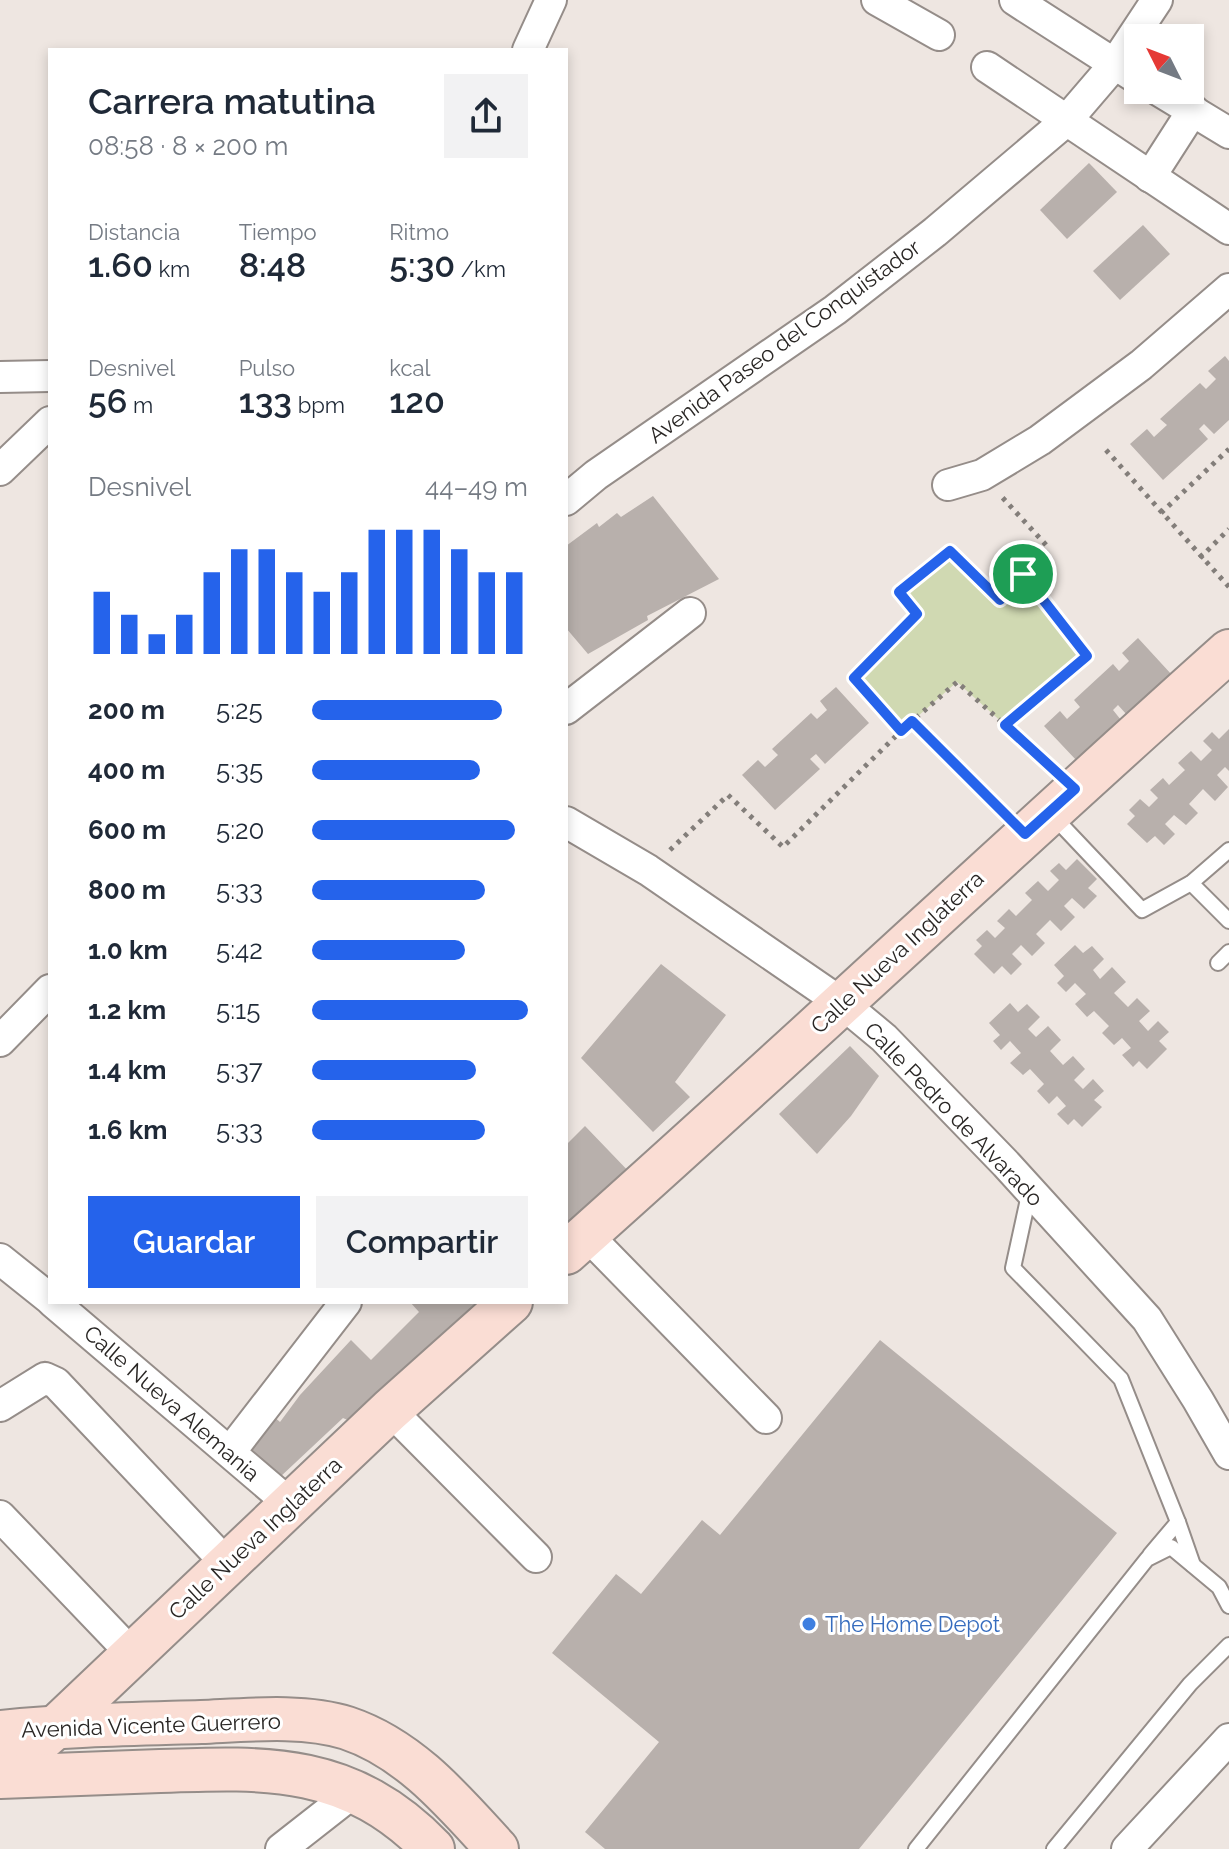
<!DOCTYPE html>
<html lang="es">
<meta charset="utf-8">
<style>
:root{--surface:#fff;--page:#f2f2f3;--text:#1f2937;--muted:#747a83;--accent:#2563eb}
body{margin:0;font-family:Raleway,sans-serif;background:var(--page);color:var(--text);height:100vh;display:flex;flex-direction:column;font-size:30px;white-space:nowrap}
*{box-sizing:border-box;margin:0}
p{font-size:26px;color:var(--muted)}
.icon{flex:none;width:44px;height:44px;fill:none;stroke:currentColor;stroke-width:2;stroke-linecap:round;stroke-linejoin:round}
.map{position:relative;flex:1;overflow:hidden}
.drawer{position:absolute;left:48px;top:48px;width:520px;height:1256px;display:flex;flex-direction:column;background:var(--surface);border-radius:0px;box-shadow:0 4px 12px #0003}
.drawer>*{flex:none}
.needle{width:52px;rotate:312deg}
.controls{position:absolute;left:1124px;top:24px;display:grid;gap:16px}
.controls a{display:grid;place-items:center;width:80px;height:80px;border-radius:0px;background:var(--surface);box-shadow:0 4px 12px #0003;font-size:40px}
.pin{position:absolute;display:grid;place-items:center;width:68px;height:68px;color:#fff;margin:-34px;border:4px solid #fff;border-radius:50%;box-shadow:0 2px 8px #0007}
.round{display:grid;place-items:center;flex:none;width:84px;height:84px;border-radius:0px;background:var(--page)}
.headline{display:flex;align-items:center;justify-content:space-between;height:136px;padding:0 40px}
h1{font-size:36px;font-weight:600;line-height:60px}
.stats{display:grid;grid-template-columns:repeat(3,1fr);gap:12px;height:136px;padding:8px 40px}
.stats div{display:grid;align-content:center}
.stats b{font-size:34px;font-weight:600}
.stats small{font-size:22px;font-weight:400}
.stats p{font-size:22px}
.chart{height:224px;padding:16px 40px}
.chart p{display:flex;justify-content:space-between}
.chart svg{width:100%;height:144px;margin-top:8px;stroke:var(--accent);stroke-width:6}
.primary-button{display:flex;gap:16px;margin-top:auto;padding:16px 40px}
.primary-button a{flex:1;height:92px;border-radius:0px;background:var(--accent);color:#fff;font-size:32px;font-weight:600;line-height:92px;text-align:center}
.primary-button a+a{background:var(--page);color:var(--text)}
ul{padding:0 40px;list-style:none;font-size:26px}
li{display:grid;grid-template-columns:128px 96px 1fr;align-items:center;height:60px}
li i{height:20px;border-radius:10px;background:var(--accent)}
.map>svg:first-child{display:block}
.green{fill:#d0d9b2}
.building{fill:#b8b0ac}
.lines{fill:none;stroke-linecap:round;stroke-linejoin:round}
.lane-casing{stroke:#958d89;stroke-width:18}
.street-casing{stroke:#958d89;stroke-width:34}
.secondary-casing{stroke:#958d89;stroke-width:46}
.path{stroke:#837e7a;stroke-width:5;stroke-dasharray:4 6;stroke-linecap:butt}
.lane{stroke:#fff;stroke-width:14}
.street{stroke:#fff;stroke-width:30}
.secondary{stroke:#faddd4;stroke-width:42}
.route-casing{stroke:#fff;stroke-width:16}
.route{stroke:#2563eb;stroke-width:10}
.shop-dot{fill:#3f7fe0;stroke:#fff;stroke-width:3}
.labels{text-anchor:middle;stroke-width:6;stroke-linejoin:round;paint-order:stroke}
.street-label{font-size:22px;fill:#292624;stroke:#fff}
.shop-label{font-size:22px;fill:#366cbe;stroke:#fff;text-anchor:start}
</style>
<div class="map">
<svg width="1229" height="1849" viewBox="0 0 1229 1849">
<rect width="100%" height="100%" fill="#eee6e1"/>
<polygon class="green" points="950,551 1000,600 1023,574 1084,658 1005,725 957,682 901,731 854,678 917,614 899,592"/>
<g class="building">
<polygon points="1089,163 1117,192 1067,239 1040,210"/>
<polygon points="1143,225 1170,254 1120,300 1093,271"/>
<polygon points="1225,356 1229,361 1229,420 1214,434 1204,424 1199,429 1208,439 1163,480 1130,444 1147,429 1154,437 1167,425 1160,419 1200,383 1206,389 1216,379 1208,371"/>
<polygon points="653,496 719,579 647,616 648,620 588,654 566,628 566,546 597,523 599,527 617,513 621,517"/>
<polygon points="1138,638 1172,675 1127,715 1118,705 1113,710 1121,720 1077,761 1044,726 1060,711 1067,719 1080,707 1074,700 1113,664 1119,671 1129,661 1122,653"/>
<polygon points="836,687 869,723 825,764 816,754 810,759 820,769 775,810 742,775 758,760 765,767 778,755 772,749 811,713 817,719 827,710 820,701"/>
<polygon points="1229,729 1229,771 1225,767 1217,775 1228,787 1215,801 1203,789 1189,804 1198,813 1186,825 1174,815 1165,824 1175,834 1164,845 1155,836 1147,843 1127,824 1135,816 1129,810 1140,799 1149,807 1158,798 1150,790 1163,778 1169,785 1185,770 1178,763 1191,751 1201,761 1212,750 1203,741 1212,732 1219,739"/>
<polygon points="1077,859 1097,879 1088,888 1097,896 1084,909 1072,898 1064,906 1075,917 1061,931 1050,920 1036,934 1045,943 1032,956 1021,945 1012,954 1022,964 1011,975 1002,966 994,974 974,954 982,946 976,940 987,930 995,938 1005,928 997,921 1009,909 1016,916 1032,900 1025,893 1038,881 1048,891 1059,880 1050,871 1059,863 1066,870"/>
<polygon points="1075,945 1083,953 1092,946 1104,959 1093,970 1100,979 1112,967 1126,982 1114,993 1128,1007 1137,998 1150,1011 1139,1021 1148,1031 1158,1021 1169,1032 1159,1041 1167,1049 1147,1069 1139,1061 1133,1067 1122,1055 1131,1048 1122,1038 1114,1045 1102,1033 1109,1026 1094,1011 1087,1017 1075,1004 1086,994 1075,983 1066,992 1057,983 1064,976 1054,965"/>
<polygon points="661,964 726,1015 675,1082 690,1097 653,1132 581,1058"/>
<polygon points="1010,1003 1018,1012 1027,1004 1040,1017 1028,1029 1036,1037 1048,1026 1061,1040 1050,1051 1063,1065 1073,1056 1085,1069 1074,1080 1083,1089 1093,1079 1104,1091 1094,1100 1102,1107 1082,1127 1074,1119 1068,1125 1057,1114 1066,1106 1057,1096 1049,1104 1037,1091 1044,1084 1030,1069 1023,1075 1010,1063 1021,1053 1010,1041 1001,1050 993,1041 1000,1035 989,1023"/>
<polygon points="850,1046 879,1076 851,1116 817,1154 779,1114"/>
<polygon points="585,1126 634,1177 601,1207 594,1199 566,1226 566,1145"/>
<polygon points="410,1302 487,1302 352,1422 343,1418 279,1478 248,1447 272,1415 280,1422 300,1395 351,1340 371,1360 419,1312"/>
<polygon points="880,1340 1117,1533 859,1849 605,1849 585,1832 659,1742 552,1653 616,1574 641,1594 702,1520 720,1535"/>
</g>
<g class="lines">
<defs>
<g id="lane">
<polyline points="1053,816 1142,910 1191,883 1229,850"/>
<polyline points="1191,883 1229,921"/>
<polyline points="1218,963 1229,952"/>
<polyline points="1030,1190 1013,1268 1121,1379 1178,1522 1150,1555"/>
<polyline points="1178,1522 1193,1565"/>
<polyline points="916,1849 1147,1559 1171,1547 1219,1587 1229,1606"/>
<polyline points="1054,1849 1190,1684 1229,1645"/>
</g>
<g id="street">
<polyline points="877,0 939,35"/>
<polyline points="1015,0 1138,79"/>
<polyline points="528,50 551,0"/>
<polyline points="987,67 1229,229"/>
<polyline points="1158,90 1229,133"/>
<polyline points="1150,177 1193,110"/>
<polyline points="0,377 50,376"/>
<polyline points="0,470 50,422"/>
<polyline points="948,485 982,475 1040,440 1141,365 1229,289"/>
<polyline points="566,500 596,475 835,310 935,232 1066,121 1114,65 1157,0"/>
<polyline points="566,709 690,613"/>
<polyline points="566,822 648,870 843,1004 884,1038 1006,1164 1147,1319 1198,1400 1229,1454"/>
<polyline points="0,1041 50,990"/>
<polyline points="587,1235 766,1418"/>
<polyline points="0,1259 50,1299"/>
<polyline points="53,1302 290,1504"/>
<polyline points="0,1406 45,1378 56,1383 227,1564"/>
<polyline points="390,1410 536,1557"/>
<polyline points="230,1452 346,1302"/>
<polyline points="0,1516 132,1654"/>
<polyline points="281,1849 355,1791"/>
<polyline points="1127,1849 1229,1739"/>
</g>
<g id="secondary">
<path d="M566,1253C789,1055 1006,850 1229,651"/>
<path d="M0,1732C67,1725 134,1724 201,1722C246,1720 304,1714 347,1728C410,1749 454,1802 497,1849"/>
<polyline points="0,1776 57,1726 390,1410 511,1302"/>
<path d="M0,1777C53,1775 107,1773 160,1771C269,1767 351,1764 433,1849"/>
</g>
</defs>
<use href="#lane" class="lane-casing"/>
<use href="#street" class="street-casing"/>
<use href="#secondary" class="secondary-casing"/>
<g class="path">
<polyline points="1106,450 1229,587"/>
<polyline points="1161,513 1229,449"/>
<polyline points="1200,558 1229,529"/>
<polyline points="912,721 1002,810"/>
<polyline points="1005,725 1049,765"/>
<polyline points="901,731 957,682 1005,725 1087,656 1023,574"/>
<polyline points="670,850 728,795 783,847 901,731 854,678 917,614 899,592 950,551 1000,600 1048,547 1001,496"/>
</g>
<use href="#lane" class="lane"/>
<use href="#street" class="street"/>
<use href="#secondary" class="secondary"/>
</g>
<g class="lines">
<defs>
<polygon id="route" points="950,551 1000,600 1023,574 1087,656 1005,725 1075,789 1025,834 912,721 901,731 854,678 917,614 899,592"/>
</defs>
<use href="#route" class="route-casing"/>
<use href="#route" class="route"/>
</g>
<circle class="shop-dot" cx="809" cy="1624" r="8"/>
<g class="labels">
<g class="street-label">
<text transform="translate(784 341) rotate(-36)" y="8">Avenida Paseo del Conquistador</text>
<text transform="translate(897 952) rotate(-43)" y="8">Calle Nueva Inglaterra</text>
<text transform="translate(954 1114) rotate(46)" y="8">Calle Pedro de Alvarado</text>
<text transform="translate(172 1403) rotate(41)" y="8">Calle Nueva Alemania</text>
<text transform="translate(255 1538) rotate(-43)" y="8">Calle Nueva Inglaterra</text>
<text transform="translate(151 1725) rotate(-2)" y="8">Avenida Vicente Guerrero</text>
</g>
<g class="shop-label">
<text x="825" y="1632">The Home Depot</text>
</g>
</g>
</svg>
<div class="controls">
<a><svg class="needle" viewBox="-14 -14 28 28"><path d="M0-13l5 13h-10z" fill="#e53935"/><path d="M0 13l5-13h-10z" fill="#747a83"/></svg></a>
</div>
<div class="pin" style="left:1023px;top:574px;background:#1e9e55"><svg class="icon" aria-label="arrive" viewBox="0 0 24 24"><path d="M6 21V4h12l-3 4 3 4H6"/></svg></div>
<section class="drawer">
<div class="headline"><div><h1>Carrera matutina</h1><p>08:58 · 8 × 200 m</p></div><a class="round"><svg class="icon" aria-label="share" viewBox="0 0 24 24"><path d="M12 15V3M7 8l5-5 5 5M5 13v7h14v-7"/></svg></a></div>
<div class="stats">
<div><p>Distancia</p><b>1.60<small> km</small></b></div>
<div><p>Tiempo</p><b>8:48</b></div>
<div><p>Ritmo</p><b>5:30<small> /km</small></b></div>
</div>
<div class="stats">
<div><p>Desnivel</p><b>56<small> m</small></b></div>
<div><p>Pulso</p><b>133<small> bpm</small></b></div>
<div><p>kcal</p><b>120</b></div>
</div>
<div class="chart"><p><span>Desnivel</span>44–49 m</p>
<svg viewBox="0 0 160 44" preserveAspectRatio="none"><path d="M5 44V25M15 44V32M25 44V38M35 44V32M45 44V19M55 44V12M65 44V12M75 44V19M85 44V25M95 44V19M105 44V6M115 44V6M125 44V6M135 44V12M145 44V19M155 44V19"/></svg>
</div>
<ul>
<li><b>200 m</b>5:25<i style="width:88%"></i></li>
<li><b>400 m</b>5:35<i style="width:78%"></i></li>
<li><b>600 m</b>5:20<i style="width:94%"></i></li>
<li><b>800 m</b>5:33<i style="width:80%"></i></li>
<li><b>1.0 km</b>5:42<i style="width:71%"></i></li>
<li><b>1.2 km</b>5:15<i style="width:100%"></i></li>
<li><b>1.4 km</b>5:37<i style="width:76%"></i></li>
<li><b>1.6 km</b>5:33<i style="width:80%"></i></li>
</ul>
<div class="primary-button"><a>Guardar</a><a>Compartir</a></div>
</section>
</div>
